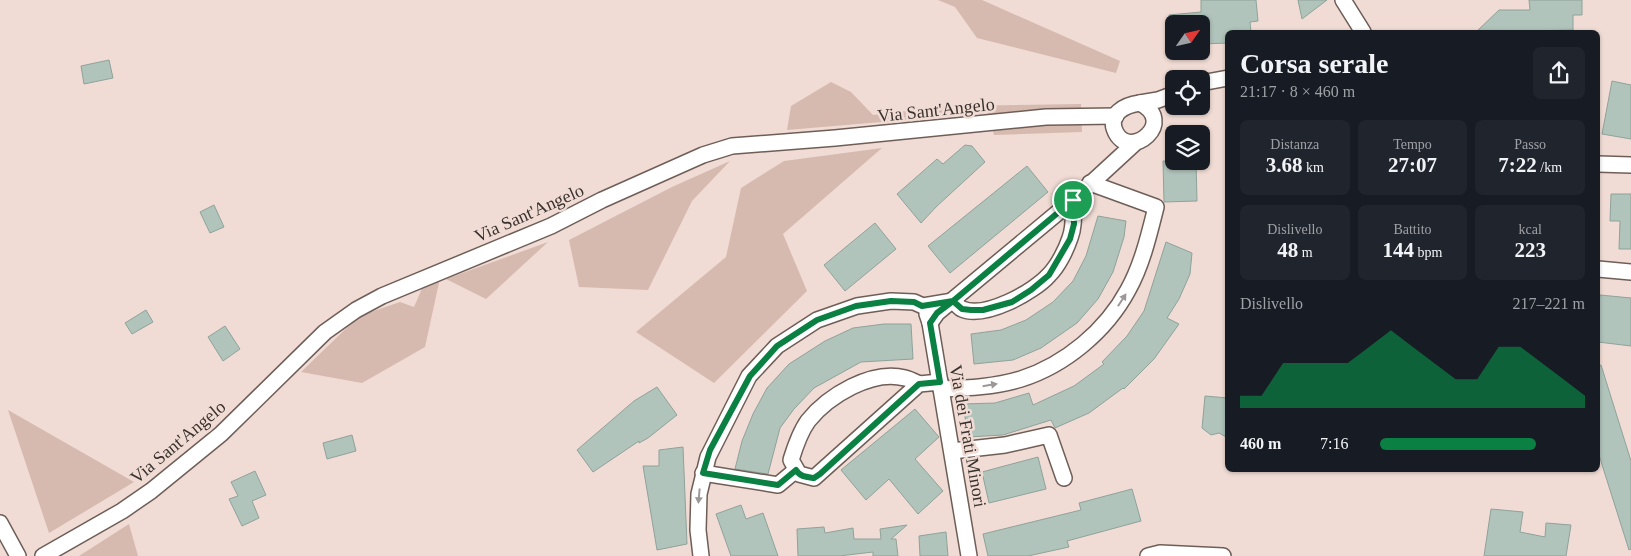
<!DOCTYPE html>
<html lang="it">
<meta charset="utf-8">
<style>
:root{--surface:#171b24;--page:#20242c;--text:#f1f3f6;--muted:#9ea1a6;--accent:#0b8043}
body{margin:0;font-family:Georgia,serif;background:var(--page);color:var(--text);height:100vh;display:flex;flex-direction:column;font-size:19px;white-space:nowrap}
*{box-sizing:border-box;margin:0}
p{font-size:16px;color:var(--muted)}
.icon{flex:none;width:28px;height:28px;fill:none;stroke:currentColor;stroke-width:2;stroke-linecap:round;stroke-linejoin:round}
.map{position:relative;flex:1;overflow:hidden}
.drawer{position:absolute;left:1225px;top:30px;width:375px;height:442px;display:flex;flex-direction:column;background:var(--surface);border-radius:8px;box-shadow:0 1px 4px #0004}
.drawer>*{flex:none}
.needle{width:32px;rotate:56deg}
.buttons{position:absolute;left:1165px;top:15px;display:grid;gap:10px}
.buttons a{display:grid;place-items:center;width:45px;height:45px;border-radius:8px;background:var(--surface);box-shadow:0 1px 4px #0004;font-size:25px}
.pin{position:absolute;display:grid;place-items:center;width:42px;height:42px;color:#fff;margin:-21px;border:2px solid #fff;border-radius:50%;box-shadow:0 1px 5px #0007}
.round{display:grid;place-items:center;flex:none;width:52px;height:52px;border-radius:8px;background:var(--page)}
.summary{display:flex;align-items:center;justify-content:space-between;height:85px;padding:0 15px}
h1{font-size:28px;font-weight:700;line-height:38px}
.metrics{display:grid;grid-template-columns:repeat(3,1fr);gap:8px;height:85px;padding:5px 15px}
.metrics div{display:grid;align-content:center;border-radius:8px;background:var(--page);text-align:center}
.metrics b{font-size:21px;font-weight:700}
.metrics small{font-size:14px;font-weight:400}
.metrics p{font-size:14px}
.chart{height:140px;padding:10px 15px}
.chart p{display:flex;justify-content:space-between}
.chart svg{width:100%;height:90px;margin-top:5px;fill:var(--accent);opacity:.7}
ul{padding:0 15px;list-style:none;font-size:16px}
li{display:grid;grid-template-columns:80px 60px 1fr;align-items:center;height:38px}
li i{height:12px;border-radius:6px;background:var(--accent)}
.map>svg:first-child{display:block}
.green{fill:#d6baaf}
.building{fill:#b0c4bb;stroke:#8fa29a}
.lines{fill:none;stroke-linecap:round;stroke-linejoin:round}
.minor-casing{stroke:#6f5e57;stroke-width:18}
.minor{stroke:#fff;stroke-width:15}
.oneway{fill:#9c9896}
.route-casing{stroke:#fff;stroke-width:10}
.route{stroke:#0b8043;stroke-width:6}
.labels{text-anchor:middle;stroke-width:5;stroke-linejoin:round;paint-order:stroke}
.street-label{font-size:18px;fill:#39322e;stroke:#f0dcd4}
</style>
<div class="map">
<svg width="1631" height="556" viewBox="0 0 1631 556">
<rect width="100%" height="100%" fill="#f0dcd4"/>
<g class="green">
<polygon points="938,0 982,0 1120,61 1116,73 977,38 955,7"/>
<polygon points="831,82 851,92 873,115 947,106 1081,104 1082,132 994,135 988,113 787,130 791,106"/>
<polygon points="882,148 783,234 807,291 714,383 636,332 726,257 741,188 784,161"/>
<polygon points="730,161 692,201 648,290 579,287 569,240 672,187"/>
<polygon points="548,242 486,299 446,279"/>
<polygon points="440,278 425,347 362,383 301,372 359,316 400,302 414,307 423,286"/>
<polygon points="8,410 134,482 49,533"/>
<polygon points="129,524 138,556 79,556"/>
</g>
<g class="building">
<polygon points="1201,0 1256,0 1258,21 1250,22 1251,32 1228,32 1228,43 1201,44 1201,24 1169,24 1169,15 1201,12"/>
<polygon points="1298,0 1327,0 1302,19"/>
<polygon points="1529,0 1582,0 1582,15 1573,15 1573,30 1476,32 1499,10 1530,10"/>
<polygon points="109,60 113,78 84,84 81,66"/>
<polygon points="1612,81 1631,85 1631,139 1602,134"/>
<polygon points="965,145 972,146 985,162 937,206 921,223 897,194 937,159 943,164"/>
<polygon points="1163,161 1196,161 1197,201 1164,202"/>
<polygon points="1027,166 1048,192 950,273 928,246"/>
<polygon points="1611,194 1631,194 1631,249 1619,249 1620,221 1610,221"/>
<polygon points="214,205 224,227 210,233 200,212"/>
<polygon points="1098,216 1126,221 1124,237 1113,272 1098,299 1077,323 1041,348 1013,360 974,364 971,334 1001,330 1026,320 1053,302 1073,281 1086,256"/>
<polygon points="875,223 896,249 845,291 824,265"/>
<polygon points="1166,242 1192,253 1190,274 1179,299 1167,318 1179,324 1154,359 1124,389 1123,388 1089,413 1055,428 1051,420 1003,435 968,437 963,404 995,403 1029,393 1033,405 1074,386 1104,364 1102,362 1127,336 1144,311"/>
<polygon points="1600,295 1631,298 1631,346 1598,342 1598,309"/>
<polygon points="146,310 153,322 132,334 125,323"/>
<polygon points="884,324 911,324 913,359 861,362 814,388 794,409 780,428 768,474 735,469 742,441 753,414 767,388 789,364 825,341 853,328"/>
<polygon points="225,326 240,349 223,361 208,337"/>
<polygon points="1601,365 1631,461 1631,549 1629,550 1598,452 1598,366"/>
<polygon points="657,387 677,415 648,438 639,443 639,441 593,472 577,450 634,401"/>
<polygon points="1205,396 1228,398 1228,438 1219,433 1211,435 1202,428"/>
<polygon points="915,409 939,437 915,459 943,491 918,514 889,479 866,500 841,470"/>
<polygon points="352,435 356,451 327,459 323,443"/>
<polygon points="683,447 687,544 657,550 643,466 659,466 659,450"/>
<polygon points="1038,457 1046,489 989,503 982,472"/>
<polygon points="255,471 266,495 252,501 259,518 242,526 229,499 238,496 231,482"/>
<polygon points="1132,489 1141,521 1067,541 1069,547 1028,556 988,556 983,534 1081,510 1079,503"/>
<polygon points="741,505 746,519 763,513 778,556 731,556 716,514"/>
<polygon points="1491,509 1523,512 1520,532 1545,537 1546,523 1571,525 1566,556 1484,556"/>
<polygon points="907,525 891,539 896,539 898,556 873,556 873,552 839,556 798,556 797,529 824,527 825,533 853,528 854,539 881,539 880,529"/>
<polygon points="946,532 948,556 920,556 919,536"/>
</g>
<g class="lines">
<defs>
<g id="minor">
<polyline points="1343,0 1363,32"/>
<polyline points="1201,83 1228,78"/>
<path d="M1140,103C1177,122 1131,160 1116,133C1106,114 1125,105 1140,103Z"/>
<polyline points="1140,103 1158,100 1174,94"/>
<polyline points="1598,164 1631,165"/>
<polyline points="1598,269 1631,272"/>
<path d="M953,301C956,303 959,308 962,309C985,319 1034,292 1049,275C1058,266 1066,250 1070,238C1075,225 1073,213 1073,200"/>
<polyline points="927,314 930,323 969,556"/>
<polyline points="930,323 937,313 1073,200 1135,143"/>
<path d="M919,384C915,382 910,379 905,378C872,369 828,396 808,421C800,432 795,447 791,460L799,474L814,478L919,384L940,382"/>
<path d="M941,389C968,388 995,387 1021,379C1065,365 1106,331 1128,290C1142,265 1149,235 1156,207L1090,183"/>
<polyline points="952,451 1005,445 1049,435 1064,478"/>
<polyline points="703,473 778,485 796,470"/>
<polyline points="0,523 18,556"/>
<polyline points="43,556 122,511 151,491 221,434 325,332 356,310 382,296 551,226 602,200 703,155 732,146 835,138 1046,117 1116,116"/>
<polyline points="701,556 698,530 699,494 708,457 749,376 777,346 817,320 857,306 891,301 914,302 923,306 953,301"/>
<polyline points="1148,556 1160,553 1223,556"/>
</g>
</defs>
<use href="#minor" class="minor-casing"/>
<use href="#minor" class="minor"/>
</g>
<defs><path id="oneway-solid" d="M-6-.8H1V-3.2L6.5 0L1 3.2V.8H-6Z" transform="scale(1.25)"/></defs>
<g class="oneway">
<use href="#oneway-solid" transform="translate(1122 300) rotate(-57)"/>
<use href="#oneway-solid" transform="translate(990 385) rotate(-9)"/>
<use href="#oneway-solid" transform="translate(699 496) rotate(95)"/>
</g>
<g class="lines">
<defs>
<path id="route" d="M1073,200L953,301L922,306L914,302L891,301L856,306L817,320L777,346L750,376L710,450L703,473L778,485L796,470C800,477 807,477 814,478L820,474L919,384L940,382L930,323L937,313L953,301L962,309L971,310H983L1012,302L1031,290L1049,275L1070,239L1074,224L1073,200"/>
</defs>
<use href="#route" class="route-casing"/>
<use href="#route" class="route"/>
</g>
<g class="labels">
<g class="street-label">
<text transform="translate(936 110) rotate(-6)" y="6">Via Sant'Angelo</text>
<text transform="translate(529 213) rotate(-24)" y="6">Via Sant'Angelo</text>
<text transform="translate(968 436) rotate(80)" y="6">Via dei Frati Minori</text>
<text transform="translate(178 442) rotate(-40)" y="6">Via Sant'Angelo</text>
</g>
</g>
</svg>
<div class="buttons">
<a><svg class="needle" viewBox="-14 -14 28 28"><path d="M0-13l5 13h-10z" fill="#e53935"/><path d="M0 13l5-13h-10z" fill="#9ea1a6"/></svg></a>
<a><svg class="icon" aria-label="locate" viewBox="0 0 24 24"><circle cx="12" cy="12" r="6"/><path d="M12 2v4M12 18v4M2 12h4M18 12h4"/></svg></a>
<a><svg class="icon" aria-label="layers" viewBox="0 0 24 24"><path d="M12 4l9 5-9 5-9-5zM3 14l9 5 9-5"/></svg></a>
</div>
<div class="pin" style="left:1073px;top:200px;background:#1e9e55"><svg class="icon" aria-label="arrive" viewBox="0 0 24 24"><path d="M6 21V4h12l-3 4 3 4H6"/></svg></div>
<section class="drawer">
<div class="summary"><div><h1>Corsa serale</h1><p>21:17 · 8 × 460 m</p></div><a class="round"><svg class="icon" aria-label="share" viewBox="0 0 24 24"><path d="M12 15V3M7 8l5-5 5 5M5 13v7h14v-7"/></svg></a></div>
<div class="metrics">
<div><p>Distanza</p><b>3.68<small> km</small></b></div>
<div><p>Tempo</p><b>27:07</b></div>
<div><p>Passo</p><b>7:22<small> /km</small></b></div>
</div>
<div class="metrics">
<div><p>Dislivello</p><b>48<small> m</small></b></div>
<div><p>Battito</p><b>144<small> bpm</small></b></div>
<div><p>kcal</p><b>223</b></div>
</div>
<div class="chart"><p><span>Dislivello</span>217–221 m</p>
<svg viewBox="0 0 160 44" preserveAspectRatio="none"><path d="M0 44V38L10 38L20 22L30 22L40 22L50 22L60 14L70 6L80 14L90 22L100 30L110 30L120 14L130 14L140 22L150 30L160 38V44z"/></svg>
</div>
<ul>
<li><b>460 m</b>7:16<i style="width:76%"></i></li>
</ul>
</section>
</div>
